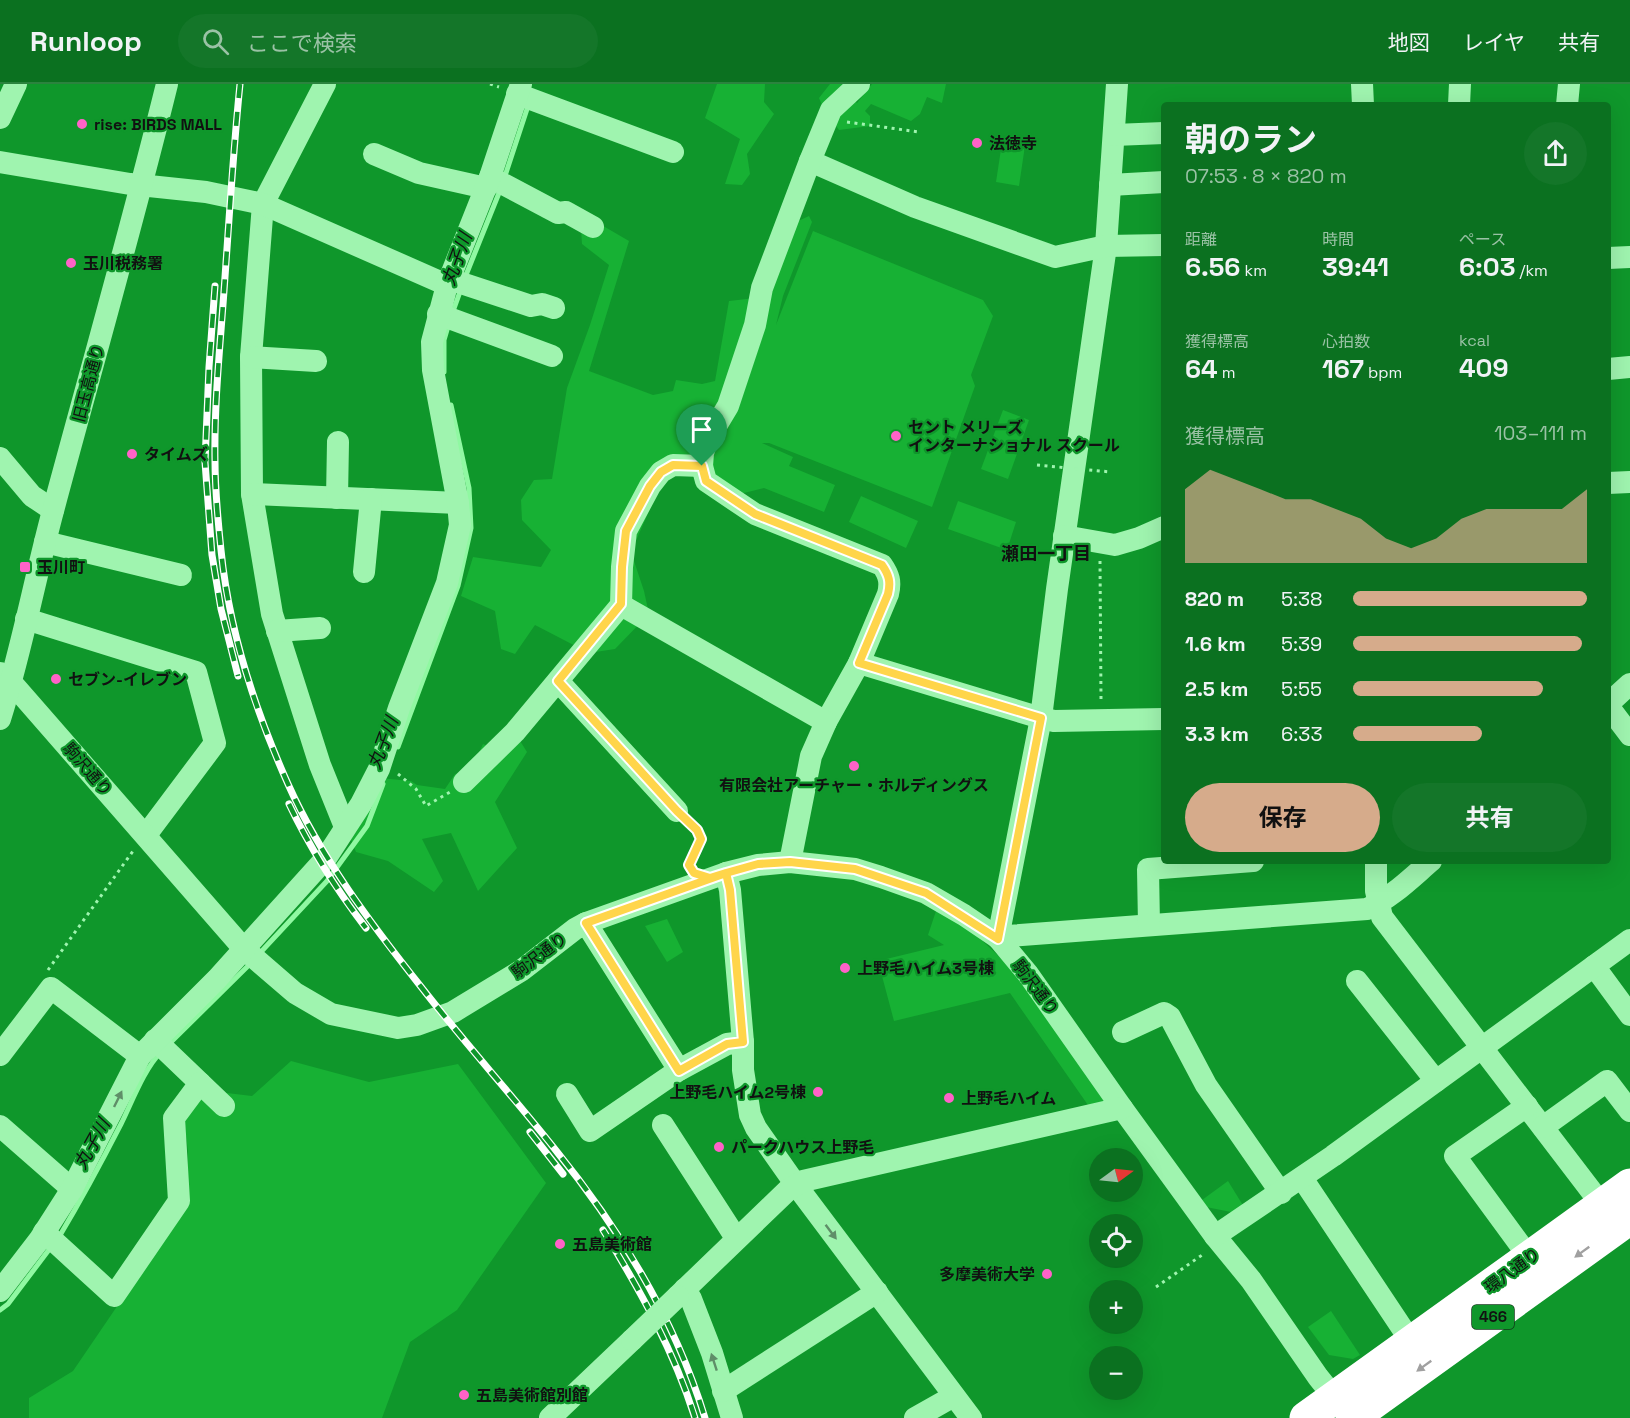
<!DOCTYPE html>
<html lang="ja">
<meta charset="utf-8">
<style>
:root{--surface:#0b7120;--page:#147629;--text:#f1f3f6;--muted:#9ac2a5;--line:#2b833e;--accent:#d6ab8b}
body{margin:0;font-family:"Space Grotesk","Noto Sans JP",sans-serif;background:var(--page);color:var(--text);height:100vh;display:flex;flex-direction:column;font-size:22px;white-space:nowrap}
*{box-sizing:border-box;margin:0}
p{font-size:20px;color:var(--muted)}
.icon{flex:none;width:33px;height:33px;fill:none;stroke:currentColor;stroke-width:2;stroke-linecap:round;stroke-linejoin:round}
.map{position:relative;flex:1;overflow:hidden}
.details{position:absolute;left:1161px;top:18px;width:450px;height:762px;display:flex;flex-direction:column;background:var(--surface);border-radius:6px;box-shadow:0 6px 24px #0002}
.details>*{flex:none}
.needle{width:39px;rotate:75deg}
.fabs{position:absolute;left:1089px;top:1064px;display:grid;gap:12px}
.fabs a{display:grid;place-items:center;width:54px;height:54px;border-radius:50%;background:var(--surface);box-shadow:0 6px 24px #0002;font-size:30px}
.pin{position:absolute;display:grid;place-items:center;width:51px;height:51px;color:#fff;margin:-62px -26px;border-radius:50% 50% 50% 0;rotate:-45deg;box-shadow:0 0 6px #0007}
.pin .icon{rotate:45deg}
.round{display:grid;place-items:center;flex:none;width:63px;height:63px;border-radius:32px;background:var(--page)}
.headline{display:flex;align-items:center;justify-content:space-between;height:102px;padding:0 24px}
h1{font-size:33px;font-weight:700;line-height:45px}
.stats{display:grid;grid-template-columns:repeat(3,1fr);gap:9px;height:102px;padding:6px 24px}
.stats div{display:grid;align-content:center}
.stats b{font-size:26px;font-weight:700}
.stats small{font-size:16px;font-weight:400}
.stats p{font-size:16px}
.chart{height:168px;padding:12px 24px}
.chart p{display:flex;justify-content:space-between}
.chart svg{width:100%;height:108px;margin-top:6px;fill:var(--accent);opacity:.7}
.action{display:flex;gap:12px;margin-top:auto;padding:12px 24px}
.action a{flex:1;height:69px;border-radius:36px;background:var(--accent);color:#111;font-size:24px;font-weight:700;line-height:69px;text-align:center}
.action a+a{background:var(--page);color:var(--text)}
ul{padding:0 24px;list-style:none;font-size:20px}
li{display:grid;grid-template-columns:96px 72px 1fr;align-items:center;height:45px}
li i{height:15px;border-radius:8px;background:var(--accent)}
header{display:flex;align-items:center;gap:36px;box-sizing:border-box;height:84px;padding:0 30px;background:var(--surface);border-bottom:2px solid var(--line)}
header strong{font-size:28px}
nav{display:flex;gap:33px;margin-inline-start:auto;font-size:21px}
.search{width:420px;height:54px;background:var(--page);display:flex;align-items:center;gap:15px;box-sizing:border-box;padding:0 21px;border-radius:33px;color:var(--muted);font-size:22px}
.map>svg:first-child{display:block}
.green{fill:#17b134}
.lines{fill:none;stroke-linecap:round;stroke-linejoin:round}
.stream{stroke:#90f8a2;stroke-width:5}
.path{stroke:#9ff4af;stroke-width:3;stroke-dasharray:3 4.5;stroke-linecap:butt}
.minor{stroke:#9ff4af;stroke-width:22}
.highway{stroke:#fff;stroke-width:33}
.rail-casing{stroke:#fff;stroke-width:7}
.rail{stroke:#0f972b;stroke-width:4.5;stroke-dasharray:14;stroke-linecap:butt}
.path-bridge{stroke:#9ff4af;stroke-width:3;stroke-dasharray:3 4.5;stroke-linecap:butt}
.minor-bridge{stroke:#9ff4af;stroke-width:22}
.oneway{fill:#5f8e68}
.oneway2{fill:#a0a0a0}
.route-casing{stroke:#fff;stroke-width:12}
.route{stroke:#ffd54a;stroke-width:8}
.poi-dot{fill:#ff62c8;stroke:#0f972b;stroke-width:2}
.labels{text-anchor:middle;stroke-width:4.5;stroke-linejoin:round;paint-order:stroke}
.shield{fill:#0f972b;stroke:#103919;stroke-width:1.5}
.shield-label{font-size:15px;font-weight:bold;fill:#111}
.poi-label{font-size:16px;font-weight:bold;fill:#111;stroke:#0f972b;text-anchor:start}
.street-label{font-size:16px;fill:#111;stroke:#0f972b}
.water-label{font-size:18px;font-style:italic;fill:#111;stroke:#0f972b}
.neighbourhood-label{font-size:18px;font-weight:bold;fill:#111;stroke:#0f972b}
</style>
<header>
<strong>Runloop</strong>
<div class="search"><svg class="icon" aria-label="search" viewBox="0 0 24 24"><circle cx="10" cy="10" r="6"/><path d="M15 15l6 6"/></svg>ここで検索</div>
<nav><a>地図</a><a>レイヤ</a><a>共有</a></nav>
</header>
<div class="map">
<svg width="1630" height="1334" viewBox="0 0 1630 1334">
<rect width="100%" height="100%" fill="#0f972b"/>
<g class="green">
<polygon points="717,0 765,0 764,18 774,30 747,70 750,90 742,101 725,100 740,55 705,34"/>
<polygon points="830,0 867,0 854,16 857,19 872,0 946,0 942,19 927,13 920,30 911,37 871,20 865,27 870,32 870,42 839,46 824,26 819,14"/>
<polygon points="1003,52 1026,55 1019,102 996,98"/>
<polygon points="809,132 812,138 783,212 776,241 813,147 983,216 993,232 971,291 975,302 932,423 769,359 762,359 793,373 789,382 835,401 824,428 764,404 736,411 687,375 660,402 631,468 644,507 649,530 615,565 589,569 535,541 515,570 501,565 495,527 461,512 473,473 541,483 551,466 522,436 521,416 534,396 552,395 567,304 590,241 609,181 582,160 581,146 593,136 629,157 589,287 653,311 673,307 676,296 702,300 715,297 729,217 765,213 796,138"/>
<polygon points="1003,326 1029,336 1008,395 981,385"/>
<polygon points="861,412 918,437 906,464 849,438"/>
<polygon points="958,417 1016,438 1007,466 948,445"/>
<polygon points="517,652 527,668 495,718 517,764 478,807 451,749 422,755 443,797 434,808 388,777 356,768 348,748 379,694 411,697 417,701 445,705 455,690 471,686 483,660 499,666"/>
<polygon points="937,824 972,847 1024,896 1111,1019 1090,1024 1010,909 894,937 878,877 944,861 928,851"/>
<polygon points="667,835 683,868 667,878 645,842"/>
<polygon points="291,977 369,998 458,980 546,1099 457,1226 410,1258 382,1334 29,1334 29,1314 73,1287 186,1121 188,1068 184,1034 202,1006 252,1012"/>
<polygon points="1228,1097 1244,1123 1236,1129 1206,1123 1202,1116"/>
<polygon points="1331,1227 1360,1271 1353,1275 1329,1271 1308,1243"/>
</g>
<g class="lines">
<g class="stream">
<polyline points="504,95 529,19"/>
<polyline points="464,196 501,104"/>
<polyline points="452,230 461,205"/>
<polyline points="444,288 444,256 449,239"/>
<polyline points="398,663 458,502 471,444 469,404 451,321"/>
<polyline points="259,870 327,797 367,742 383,700"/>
<polyline points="168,961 251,879"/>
<path d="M59,1153C81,1116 101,1079 121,1040C132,1018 144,985 161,968"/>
<polyline points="0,1226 8,1220 51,1163"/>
</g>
<g class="path">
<polyline points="490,0 499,3"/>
<polyline points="847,38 919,48"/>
<polyline points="1100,477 1101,616 1102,616"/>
<polyline points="398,690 416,705 426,722 450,708"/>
<polyline points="689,782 701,755 697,746 691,741"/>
<polyline points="48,886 133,767"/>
<polyline points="1156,1203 1205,1169"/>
</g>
<g class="minor">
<polyline points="325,0 263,120 251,273 252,410 272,530 320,681 345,743"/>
<path d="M1117,0L1106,162L1057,505L1041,634L998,854L1008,852L1367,825C1391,814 1410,795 1431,777"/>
<polyline points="1362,0 1363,21"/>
<polyline points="517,10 673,68"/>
<polyline points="1459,21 1460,0"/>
<polyline points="1567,21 1569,0"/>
<polyline points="0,34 16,0"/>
<polyline points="1114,51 1164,49"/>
<polyline points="374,70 419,89 486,104"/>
<polyline points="810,77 915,123 1055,173 1106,162 1164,161"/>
<polyline points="0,78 130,100 206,108 263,120 447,201"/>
<polyline points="490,93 558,129 566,128 593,143"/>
<polyline points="1110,101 1164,98"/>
<polyline points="1608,174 1630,173"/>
<polyline points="449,195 531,222 542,220 554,224"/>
<polyline points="438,230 552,272"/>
<polyline points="251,273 316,277"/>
<polyline points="1608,285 1630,283"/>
<polyline points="0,374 32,412 53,426"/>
<path d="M702,382L706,397L755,430L882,481C889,491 891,498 888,510L859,579L826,638L811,672L790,778"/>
<polyline points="1608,399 1630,398"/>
<polyline points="252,410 458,419"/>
<polyline points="337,414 338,358"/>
<polyline points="1064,452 1115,461 1139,454 1164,443"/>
<polyline points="45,458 181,491"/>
<polyline points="364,488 371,415"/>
<polyline points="621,521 826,638"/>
<polyline points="26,535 196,588 215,659 146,751"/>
<polyline points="277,547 320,544"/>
<polyline points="859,579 1041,634 1054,637 1164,635"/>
<polyline points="0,589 11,598 244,865 295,909 331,930 398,944 417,941 453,928 522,886 575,845 586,839 726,789 758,781 790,778 855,785 881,793 926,809 964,831 998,854 1028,890 1122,1024 1215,1152 1251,1196 1318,1293 1335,1314"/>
<polyline points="558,597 677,727"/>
<polyline points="1608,620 1630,600"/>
<polyline points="1608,622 1630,651"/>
<path d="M0,635C22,565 35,493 54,423C92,282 132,142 167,0"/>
<polyline points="464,698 515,648 621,521 622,483 626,447 650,402 661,388 673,381 702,382 703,369 707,357 728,322 755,241 762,204 810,77 831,26 859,0"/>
<polyline points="1376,777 1376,807 1382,833 1602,1121"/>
<polyline points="726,789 730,806 743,958 743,986 750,1031 756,1044 796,1101 971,1334"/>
<polyline points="586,839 679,986"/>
<polyline points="1149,841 1148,785 1253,777"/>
<polyline points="1594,882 1630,931"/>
<polyline points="1357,897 1436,997"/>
<polyline points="1123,948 1164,929 1170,933 1206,1001 1281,1109"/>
<polyline points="155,956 224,1022"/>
<polyline points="0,971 51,904 140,972"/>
<polyline points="567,1010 590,1047 679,986 727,960 743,958"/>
<polyline points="1527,1022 1455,1072 1529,1173"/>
<polyline points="663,1041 736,1154"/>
<polyline points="0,1042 72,1105"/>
<polyline points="1543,1043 1607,997 1630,1027"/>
<polyline points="1302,1094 1412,1259"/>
<polyline points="44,1148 114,1212 179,1117 174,1034 200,999"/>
<polyline points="1215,1152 1333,1072 1630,856"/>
<polyline points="685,1205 691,1215 712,1269 732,1334"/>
<polyline points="0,1207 40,1155 72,1105 140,972 217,895 326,774 361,720 379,685 399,624 447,499 460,441 458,419 433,286 432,258 447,201 490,93 521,0"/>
<polyline points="678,1212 788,1106 803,1097 1122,1024"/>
<polyline points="723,1307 877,1208"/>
<polyline points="550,1334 632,1256"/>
<polyline points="915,1334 954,1312"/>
</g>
<g class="highway">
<polyline points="1306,1334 1630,1101"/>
<polyline points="1352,1334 1630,1134"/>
</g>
<defs>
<g id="rail">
<path d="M240,0C233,69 229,138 224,207C220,263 214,321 215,377C215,406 218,437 221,466C229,547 255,626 288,700C321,774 372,841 422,904C464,958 511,1010 554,1064C619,1144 675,1235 705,1334"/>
<polyline points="215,202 209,283 205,378 212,471 221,525 238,592"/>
<path d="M289,720C310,764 336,805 366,844"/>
<polyline points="530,1048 563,1090"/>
<path d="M603,1146C640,1206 674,1267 695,1334"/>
</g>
</defs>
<use href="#rail" class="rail-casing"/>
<use href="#rail" class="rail"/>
<polyline class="path-bridge" points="1037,381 1111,388"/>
<polyline class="minor-bridge" points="632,1256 678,1212"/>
</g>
<defs><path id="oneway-solid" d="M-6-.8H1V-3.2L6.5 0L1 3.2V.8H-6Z" transform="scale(1.5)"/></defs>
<g class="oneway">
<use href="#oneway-solid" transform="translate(118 1015) rotate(-64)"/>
<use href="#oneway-solid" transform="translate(831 1148) rotate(53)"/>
<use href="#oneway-solid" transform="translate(714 1278) rotate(-108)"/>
</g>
<g class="oneway2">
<use href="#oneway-solid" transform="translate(1582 1168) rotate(144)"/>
<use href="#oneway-solid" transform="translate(1424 1282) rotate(144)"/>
</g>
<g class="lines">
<defs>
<path id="route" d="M702,382L673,381L661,388L650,402L626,447L622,483L621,520L558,597L677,727L697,746L701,755L689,781L694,789L710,794L726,789L730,806L743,958L727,960L679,987L586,839L726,789L758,780L790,778L855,785L926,809L998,855L1041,634L859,579L888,510C891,498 889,491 882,481L755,430L706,397L702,382"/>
</defs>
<use href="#route" class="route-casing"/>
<use href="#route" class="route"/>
</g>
<g class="poi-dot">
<circle cx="82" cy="40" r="6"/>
<circle cx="977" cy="59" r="6"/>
<circle cx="71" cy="179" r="6"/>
<circle cx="896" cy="352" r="6"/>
<circle cx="132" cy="370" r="6"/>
<rect x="19" y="477" width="12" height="12" rx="3"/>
<circle cx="56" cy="595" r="6"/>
<circle cx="854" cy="682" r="6"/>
<circle cx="845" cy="884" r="6"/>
<circle cx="818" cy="1008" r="6"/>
<circle cx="949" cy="1014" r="6"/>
<circle cx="719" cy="1063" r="6"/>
<circle cx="560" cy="1160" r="6"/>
<circle cx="1047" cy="1190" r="6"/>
<circle cx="464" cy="1311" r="6"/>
</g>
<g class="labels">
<rect class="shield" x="1472" y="1221" width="42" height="24" rx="4.5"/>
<g class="shield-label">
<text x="1493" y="1238">466</text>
</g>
<g class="poi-label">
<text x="94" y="46">rise: BIRDS MALL</text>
<text x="989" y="65">法徳寺</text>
<text x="83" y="185">玉川税務署</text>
<text x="908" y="349">セント メリーズ<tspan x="908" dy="18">インターナショナル スクール</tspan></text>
<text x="144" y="376">タイムズ</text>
<text x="37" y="489">玉川町</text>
<text x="68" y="601">セブン-イレブン</text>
<text x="854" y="707" text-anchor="middle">有限会社アーチャー・ホルディングス</text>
<text x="857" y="890">上野毛ハイム3号棟</text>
<text x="806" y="1014" text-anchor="end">上野毛ハイム2号棟</text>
<text x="961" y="1020">上野毛ハイム</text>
<text x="731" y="1069">パークハウス上野毛</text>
<text x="572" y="1166">五島美術館</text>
<text x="1035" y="1196" text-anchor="end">多摩美術大学</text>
<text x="476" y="1317">五島美術館別館</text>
</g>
<g class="street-label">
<text transform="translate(88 299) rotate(-75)" y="6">旧玉高通り</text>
<text transform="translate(88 685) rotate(49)" y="6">駒沢通り</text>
<text transform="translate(539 871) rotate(-37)" y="6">駒沢通り</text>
<text transform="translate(1036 903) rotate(53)" y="6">駒沢通り</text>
<text transform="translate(1512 1186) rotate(-36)" y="6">環八通り</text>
</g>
<g class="water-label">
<text transform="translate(457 175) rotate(-70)" y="6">丸子川</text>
<text transform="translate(383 659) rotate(-69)" y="6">丸子川</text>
<text transform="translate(92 1060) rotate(-61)" y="6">丸子川</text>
</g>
<g class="neighbourhood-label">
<text x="1046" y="476">瀬田一丁目</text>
</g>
</g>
</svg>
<div class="fabs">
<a><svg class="needle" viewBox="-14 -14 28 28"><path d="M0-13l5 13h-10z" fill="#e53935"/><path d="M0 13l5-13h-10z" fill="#9ac2a5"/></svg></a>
<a><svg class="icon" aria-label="locate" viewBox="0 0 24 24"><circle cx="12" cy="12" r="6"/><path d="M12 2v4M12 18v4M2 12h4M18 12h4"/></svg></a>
<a>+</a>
<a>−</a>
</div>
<div class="pin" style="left:702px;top:382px;background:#1e9e55"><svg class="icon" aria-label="arrive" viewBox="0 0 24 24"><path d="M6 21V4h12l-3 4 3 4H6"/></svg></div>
<section class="details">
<div class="headline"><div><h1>朝のラン</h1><p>07:53 · 8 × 820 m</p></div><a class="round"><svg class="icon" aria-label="share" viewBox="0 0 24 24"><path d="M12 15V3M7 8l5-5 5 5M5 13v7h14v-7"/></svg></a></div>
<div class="stats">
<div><p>距離</p><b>6.56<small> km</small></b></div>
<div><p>時間</p><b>39:41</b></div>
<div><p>ペース</p><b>6:03<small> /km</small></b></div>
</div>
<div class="stats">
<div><p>獲得標高</p><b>64<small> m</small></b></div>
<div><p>心拍数</p><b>167<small> bpm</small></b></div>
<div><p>kcal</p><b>409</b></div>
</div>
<div class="chart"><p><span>獲得標高</span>103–111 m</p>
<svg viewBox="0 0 160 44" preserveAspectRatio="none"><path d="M0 44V14L10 6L20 10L30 14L40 18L50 18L60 22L70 26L80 34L90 38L100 34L110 26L120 22L130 22L140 22L150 22L160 14V44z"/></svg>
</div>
<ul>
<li><b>820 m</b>5:38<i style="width:100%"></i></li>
<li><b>1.6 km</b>5:39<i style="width:98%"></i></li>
<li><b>2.5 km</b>5:55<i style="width:81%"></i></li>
<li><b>3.3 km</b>6:33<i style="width:55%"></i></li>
</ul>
<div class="action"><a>保存</a><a>共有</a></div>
</section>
</div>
